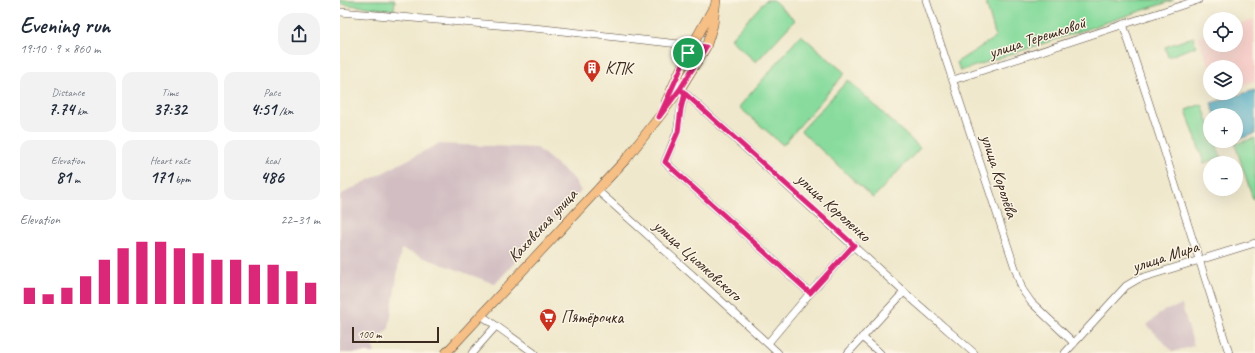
<!DOCTYPE html>
<meta charset="utf-8">
<style>
:root{--surface:#fff;--page:#f2f2f3;--text:#1f2937;--muted:#747a83;--accent:#db2777}
body{margin:0;font-family:Caveat,sans-serif;background:var(--page);color:var(--text);height:100vh;display:flex;flex-direction:column;font-size:15px;white-space:nowrap}
*{box-sizing:border-box;margin:0}
p{font-size:13px;color:var(--muted)}
.icon{flex:none;width:22px;height:22px;fill:none;stroke:currentColor;stroke-width:2;stroke-linecap:round;stroke-linejoin:round}
.map{position:relative;flex:1;overflow:hidden}
.sheet{display:flex;flex-direction:column;background:var(--surface);width:340px}
.sheet>*{flex:none}
.fabs{position:absolute;left:863px;top:12px;display:grid;gap:8px}
.fabs a{display:grid;place-items:center;width:40px;height:40px;border-radius:50%;background:var(--surface);box-shadow:0 4px 16px #0002;font-size:20px}
.scale{position:absolute;left:12px;bottom:10px;width:87px;box-sizing:border-box;padding-left:4px;border:2px solid #3b2a1e;border-top:0;font-size:11px;line-height:14px;white-space:nowrap;color:#3b2a1e;-webkit-text-stroke:3px #fcf5e5;paint-order:stroke}
.pin{position:absolute;display:grid;place-items:center;width:34px;height:34px;color:#fff;margin:-17px;border:2px solid #fff;border-radius:50%;box-shadow:0 1px 4px #0007}
.round{display:grid;place-items:center;flex:none;width:42px;height:42px;border-radius:16px;background:var(--page)}
.summary{display:flex;align-items:center;justify-content:space-between;height:68px;padding:0 20px}
h1{font-size:22px;font-weight:700;line-height:30px}
.figures{display:grid;grid-template-columns:repeat(3,1fr);gap:6px;height:68px;padding:4px 20px}
.figures div{display:grid;align-content:center;border-radius:10px;background:var(--page);text-align:center}
.figures b{font-size:17px;font-weight:700}
.figures small{font-size:11px;font-weight:400}
.figures p{font-size:11px}
.chart{height:112px;padding:8px 20px}
.chart p{display:flex;justify-content:space-between}
.chart svg{width:100%;height:72px;margin-top:4px;stroke:var(--accent);stroke-width:6}
main{display:flex;flex:1;min-height:0}
.map>svg:first-child{display:block}
.built{fill:#f7d0cb}
.industrial{fill:#d2bec2}
.green{fill:#88db9d;stroke:#62825e}
.water{fill:#43a7c3;stroke:#3f6870}
.lines{fill:none;stroke-linecap:round;stroke-linejoin:round}
.minor-casing{stroke:#564638;stroke-width:8}
.major-casing{stroke:#564638;stroke-width:10}
.minor{stroke:#fff;stroke-width:7}
.major{stroke:#f5bf86;stroke-width:9}
.route-casing{stroke:#fff;stroke-width:8}
.route{stroke:#db2777;stroke-width:5}
.labels{text-anchor:middle;stroke-width:3;stroke-linejoin:round;paint-order:stroke}
.street-label{font-size:17px;fill:#3b2a1e;stroke:#fcf5e5}
.poi-label{font-size:17px;fill:#3b2a1e;stroke:#fcf5e5;text-anchor:start}
</style>
<main>
<section class="sheet">
<div class="summary"><div><h1>Evening run</h1><p>19:10 · 9 × 860 m</p></div><a class="round"><svg class="icon" aria-label="share" viewBox="0 0 24 24"><path d="M12 15V3M7 8l5-5 5 5M5 13v7h14v-7"/></svg></a></div>
<div class="figures">
<div><p>Distance</p><b>7.74<small> km</small></b></div>
<div><p>Time</p><b>37:32</b></div>
<div><p>Pace</p><b>4:51<small> /km</small></b></div>
</div>
<div class="figures">
<div><p>Elevation</p><b>81<small> m</small></b></div>
<div><p>Heart rate</p><b>171<small> bpm</small></b></div>
<div><p>kcal</p><b>486</b></div>
</div>
<div class="chart"><p><span>Elevation</span>22–31 m</p>
<svg viewBox="0 0 160 44" preserveAspectRatio="none"><path d="M5 44V34M15 44V38M25 44V34M35 44V27M45 44V17M55 44V10M65 44V6M75 44V6M85 44V10M95 44V13M105 44V17M115 44V17M125 44V20M135 44V20M145 44V24M155 44V31"/></svg>
</div>
</section>
<div class="map">
<svg width="915" height="353" viewBox="0 0 915 353">
<rect width="100%" height="100%" fill="#fcf5e5"/>
<filter id="ink" filterUnits="userSpaceOnUse"><feTurbulence type="fractalNoise" baseFrequency=".025" numOctaves="2"/><feDisplacementMap in="SourceGraphic" scale="8" xChannelSelector="R" yChannelSelector="G"/><feConvolveMatrix kernelMatrix="1 2 1 2 8 2 1 2 1" color-interpolation-filters="sRGB"/></filter>
<filter id="wash" filterUnits="userSpaceOnUse"><feTurbulence type="fractalNoise" baseFrequency=".012" numOctaves="4" result="noise"/><feDisplacementMap in="SourceGraphic" scale="16" xChannelSelector="R" yChannelSelector="G"/><feGaussianBlur stdDeviation="0.9" result="paint"/><feColorMatrix in="noise" values="0 0 0 0 0 0 0 0 0 0 0 0 0 0 0 0 0 1.4 0 .05"/><feComposite in="paint" operator="in"/></filter>
<g filter="url(#wash)">
<rect width="100%" height="100%" fill="#efe8cc"/>
<polygon class="built" points="914,19 915,81 896,87 896,67 870,67 870,71 859,37 870,33 870,45 896,45 896,25"/>
<g class="industrial">
<polygon points="98,144 197,148 234,179 241,191 155,284 61,249 49,328 32,344 35,353 0,353 0,195"/>
<polygon points="842,305 854,346 833,352 807,325 823,311"/>
</g>
<g class="green">
<polygon points="0,0 55,0 54,10 0,4"/>
<polygon points="426,0 433,0 455,20 416,62 390,39"/>
<polygon points="645,0 834,0 620,71 617,62 656,37"/>
<polygon points="461,35 505,73 443,145 399,107"/>
<polygon points="853,37 856,46 828,57 825,47"/>
<polygon points="508,80 580,148 533,198 461,131"/>
<polygon points="862,104 870,127 870,141 875,141 881,157 864,163 846,110"/>
<polygon points="915,138 915,199 913,199 895,144"/>
</g>
<polygon class="water" points="915,90 915,134 896,140 896,115 875,115 871,103"/>
</g>
<g filter="url(#ink)">
<g class="lines">
<defs>
<g id="minor">
<polyline points="586,0 682,289 691,302 734,343"/>
<polyline points="0,12 204,29 366,47"/>
<polyline points="783,24 808,100 889,353"/>
<polyline points="613,80 858,0"/>
<polyline points="337,86 564,292 634,353"/>
<polyline points="345,93 341,109 337,132 325,162 470,293"/>
<polyline points="257,190 366,287 438,353"/>
<polyline points="141,315 194,353"/>
<polyline points="522,337 540,353"/>
<polyline points="428,343 470,293 514,245"/>
<polyline points="132,353 156,326"/>
<polyline points="508,353 564,292"/>
<polyline points="725,353 786,286 798,279 915,243"/>
</g>
<g id="major">
<polyline points="326,102 348,53 372,10"/>
<polyline points="106,353 287,158 319,117 340,89 366,47 373,25 376,0"/>
</g>
</defs>
<use href="#minor" class="minor-casing"/>
<use href="#major" class="major-casing"/>
<use href="#minor" class="minor"/>
<use href="#major" class="major"/>
</g>
</g>
<g class="lines" filter="url(#ink)">
<defs>
<polyline id="route" points="348,53 319,117 340,89 345,93 341,109 338,132 325,162 470,293 514,245 340,89 366,47 353,45 348,53"/>
</defs>
<use href="#route" class="route-casing"/>
<use href="#route" class="route"/>
</g>
<defs>
<symbol id="building-pin" viewBox="-11 -11 22 30"><path d="M0 17L-7.5 6A9.5 9.5 0 1 1 7.5 6Z" fill="#c8321e" stroke="#fcf5e5"/><path d="M-4-6H4V6H1V3H-1V6H-4ZM-2.5-4.3h1.7v1.8h-1.7ZM.8-4.3h1.7v1.8H.8ZM-2.5-1h1.7V.8h-1.7ZM.8-1h1.7V.8H.8Z" fill="#fff"/></symbol>
<symbol id="supermarket-pin" viewBox="-11 -11 22 30"><path d="M0 17L-7.5 6A9.5 9.5 0 1 1 7.5 6Z" fill="#c8321e" stroke="#fcf5e5"/><path d="M-6-5.5h2.5l.6 2H6L4.5 2H-2.5L-4.4-4H-6ZM-1.5 3.2a1.3 1.3 0 1 0 .1 0ZM3 3.2a1.3 1.3 0 1 0 .1 0Z" fill="#fff"/></symbol>
</defs>
<g fill-rule="evenodd">
<use href="#building-pin" x="242" y="58" width="20" height="27"/>
<use href="#supermarket-pin" x="198" y="307" width="20" height="27"/>
</g>
<g class="labels">
<g class="street-label">
<text transform="translate(697 37) rotate(-18)" y="6">улица Терешковой</text>
<text transform="translate(660 176) rotate(72)" y="6">улица Королёва</text>
<text transform="translate(494 207) rotate(42)" y="6">улица Короленко</text>
<text transform="translate(202 225) rotate(-47)" y="6">Каховская улица</text>
<text transform="translate(825 256) rotate(-18)" y="6">улица Мира</text>
<text transform="translate(358 260) rotate(42)" y="6">улица Циолковского</text>
</g>
<g class="poi-label">
<text x="265" y="74">КПК</text>
<text x="221" y="323">Пятёрочка</text>
</g>
</g>
</svg>
<div class="fabs">
<a><svg class="icon" aria-label="locate" viewBox="0 0 24 24"><circle cx="12" cy="12" r="6"/><path d="M12 2v4M12 18v4M2 12h4M18 12h4"/></svg></a>
<a><svg class="icon" aria-label="layers" viewBox="0 0 24 24"><path d="M12 4l9 5-9 5-9-5zM3 14l9 5 9-5"/></svg></a>
<a>+</a>
<a>−</a>
</div>
<div class="scale">100 m</div>
<div class="pin" style="left:348px;top:53px;background:#1e9e55"><svg class="icon" aria-label="arrive" viewBox="0 0 24 24"><path d="M6 21V4h12l-3 4 3 4H6"/></svg></div>
</div>
</main>
